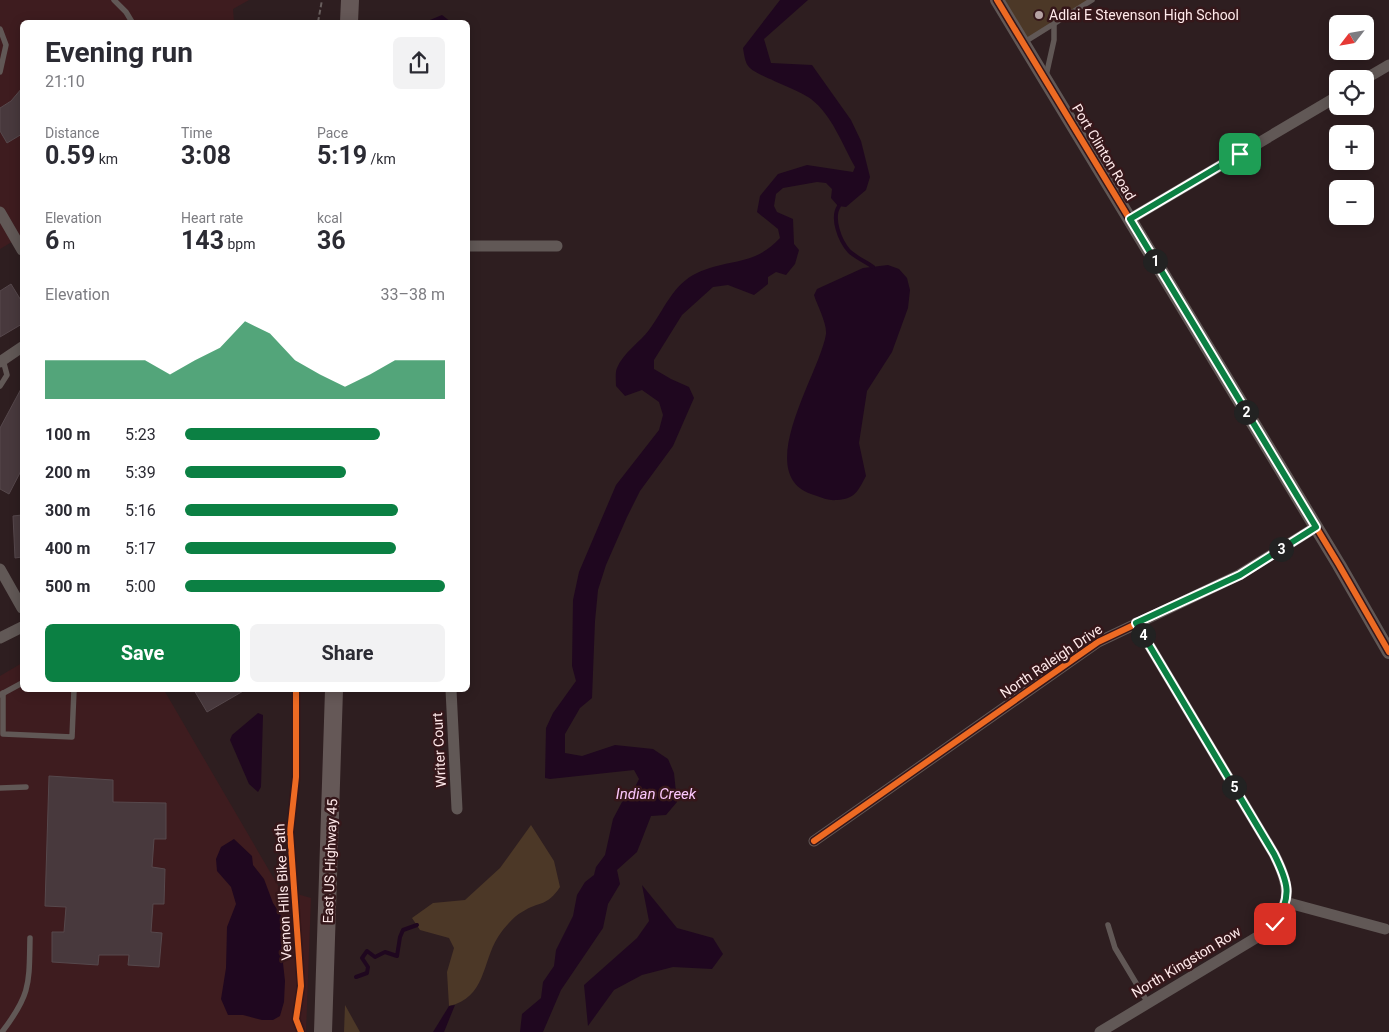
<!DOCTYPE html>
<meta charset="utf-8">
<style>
:root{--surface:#fff;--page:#f2f2f3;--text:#2b2b33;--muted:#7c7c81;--accent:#0b8043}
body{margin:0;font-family:Roboto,sans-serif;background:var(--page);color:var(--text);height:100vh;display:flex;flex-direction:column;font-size:19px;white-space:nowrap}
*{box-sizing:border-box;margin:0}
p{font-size:16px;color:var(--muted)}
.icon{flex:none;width:28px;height:28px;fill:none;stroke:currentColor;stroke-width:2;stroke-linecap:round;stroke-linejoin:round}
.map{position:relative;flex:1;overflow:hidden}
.panel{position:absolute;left:20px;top:20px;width:450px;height:672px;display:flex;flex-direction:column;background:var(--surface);border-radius:8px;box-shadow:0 2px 12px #0003}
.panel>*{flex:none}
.needle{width:32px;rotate:239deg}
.controls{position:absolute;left:1329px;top:15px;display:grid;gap:10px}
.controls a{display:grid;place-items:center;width:45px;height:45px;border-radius:8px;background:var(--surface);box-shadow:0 2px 12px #0003;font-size:25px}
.pin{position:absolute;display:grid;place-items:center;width:42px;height:42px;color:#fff;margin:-21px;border-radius:10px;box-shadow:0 2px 8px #0006}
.km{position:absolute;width:25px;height:25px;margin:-12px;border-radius:50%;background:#222;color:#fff;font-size:14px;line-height:25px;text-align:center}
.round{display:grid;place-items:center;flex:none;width:52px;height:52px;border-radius:8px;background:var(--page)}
.headline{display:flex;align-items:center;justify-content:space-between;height:85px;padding:0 25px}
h1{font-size:28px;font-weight:700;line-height:38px}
.stats{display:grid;grid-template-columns:repeat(3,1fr);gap:8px;height:85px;padding:5px 25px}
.stats div{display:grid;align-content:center}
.stats b{font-size:25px;font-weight:700}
.stats small{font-size:14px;font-weight:400}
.stats p{font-size:14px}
.chart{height:140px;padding:10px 25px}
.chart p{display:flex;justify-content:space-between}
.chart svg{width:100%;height:90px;margin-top:5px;fill:var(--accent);opacity:.7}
.action{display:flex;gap:10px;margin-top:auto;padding:10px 25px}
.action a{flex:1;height:58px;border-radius:8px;background:var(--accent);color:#fff;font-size:20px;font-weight:700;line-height:58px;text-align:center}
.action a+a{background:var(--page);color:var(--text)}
ul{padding:0 25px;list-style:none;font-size:16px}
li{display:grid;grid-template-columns:80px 60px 1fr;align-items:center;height:38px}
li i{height:12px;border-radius:6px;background:var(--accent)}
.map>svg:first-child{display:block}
.built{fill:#3e1c1f}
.green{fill:#4c3827}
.water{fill:#1f071f}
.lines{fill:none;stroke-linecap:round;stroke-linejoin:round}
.stream{stroke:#1f071f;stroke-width:4}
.building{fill:#48393d;stroke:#56484c}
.path{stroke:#695f5e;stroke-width:2;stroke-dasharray:5 2.5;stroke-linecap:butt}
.service{stroke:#615856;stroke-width:5.5}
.minor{stroke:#615856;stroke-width:11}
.tertiary{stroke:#615856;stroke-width:14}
.primary{stroke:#655857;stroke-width:18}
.cycleway-casing{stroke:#35171a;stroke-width:9}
.cycleway{stroke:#ed6a23;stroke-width:6}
.route-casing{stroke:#fff;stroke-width:10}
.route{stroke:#0b8043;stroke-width:6}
.poi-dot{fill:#b6a2a3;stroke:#35171a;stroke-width:2}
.labels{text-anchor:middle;stroke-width:5;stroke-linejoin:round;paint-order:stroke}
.poi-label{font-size:14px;fill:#ffe9ea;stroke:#35171a;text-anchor:start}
.street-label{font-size:14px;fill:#ffe9ea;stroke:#35171a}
.water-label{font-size:15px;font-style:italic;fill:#fcc7fc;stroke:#35171a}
</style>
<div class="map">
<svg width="1389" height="1032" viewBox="0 0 1389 1032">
<rect width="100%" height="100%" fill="#2e1e20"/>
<g class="built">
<polygon points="0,0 249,0 233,9 234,22 22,22 22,236 0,249"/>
<polygon points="22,663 22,690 164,690 280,889 311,898 306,1032 0,1032 0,676"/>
</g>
<g class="green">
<polygon points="1000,0 1092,0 1023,43"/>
<path d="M531,825L554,861L560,887C547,907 539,901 522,912C514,916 503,929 498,937C482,962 486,998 449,1006L447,972L454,948L449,938L420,930L412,918L433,903L465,900L500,868Z"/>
<polygon points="345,1005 360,1032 344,1032"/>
</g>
<g class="water">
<path d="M780,0H808L764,39L771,63L812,65L851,120L861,141L870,177L866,190L846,207L838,206L831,198L832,189L826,183L817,182L783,188L776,194L774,206L777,212L793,219L794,244L799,250L795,264L786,275L776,272L768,277V284L754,295L728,285L713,287L682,315L654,360V369L671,379L689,387L694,398L673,446L640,491L627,517L606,565L598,590L595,621L592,698L580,708L565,734V753L582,756L615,745L653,749L668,759L674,773L677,802L666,815L651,816L637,852L617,870L620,884L608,904L603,928L561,990L543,1032H520L522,1014L541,998L543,982L554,966L556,950L573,916L577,895L585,882L594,875L596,867L605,855L613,819L622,802L632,793L639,779L634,770L550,779L545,778L546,728L553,713L576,681L572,666L573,600L579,572L616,485L659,430L663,415L659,402L642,390L625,396L616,386C616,381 615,372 617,368C623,353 640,342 649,330C664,310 673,284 697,273C729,258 753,267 780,238L778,229L757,212L760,196L778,174L807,165L853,172L855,167C842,144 832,115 811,99C797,89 755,75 749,67C745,63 744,54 743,48Z"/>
<polygon points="442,15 451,22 425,22"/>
<path d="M888,265L899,269L907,278L910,290L908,308L892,352L867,391L859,443L866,476C858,491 855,499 837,500C828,501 820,497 811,494C752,473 820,373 826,334C827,323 817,305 814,295L817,289L863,268Z"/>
<polygon points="258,713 263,715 261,787 258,792 249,784 230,740 232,735"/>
<polygon points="234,839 252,856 253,865 264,879 273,903 282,917 286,951 283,963 285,981 284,1002 280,1016 273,1020 262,1020 243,1015 228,1015 221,999 226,968 227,927 236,904 231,887 217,871 216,859 221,847"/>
<polygon points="642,885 677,928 713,938 723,954 712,969 673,967 642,975 614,990 588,1026 584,985 637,938 649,921"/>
<polygon points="455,1005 444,1032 433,1032 449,1006"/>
</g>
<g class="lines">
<g class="stream">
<path d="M839,206C831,218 840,241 849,251C855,257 866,262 873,267"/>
<polyline points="356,977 367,973 368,967 362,958 367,951 375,957 385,952 397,956 400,937 403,930 417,925"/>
</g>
</g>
<g class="building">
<polygon points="22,88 22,134 7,143 0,131 0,108 11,101"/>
<polygon points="11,284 22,302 22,324 0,337 0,291"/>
<polygon points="22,387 22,469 9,494 0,489 0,428"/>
<polygon points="22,515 22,557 15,558 13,516"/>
<polygon points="194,690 245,690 207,712"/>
<polygon points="49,776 113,780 113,802 166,803 166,839 154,839 152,867 165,869 164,904 153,904 151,932 162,933 159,967 128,965 129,955 99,955 98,965 52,962 52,932 64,932 66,907 45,906"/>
</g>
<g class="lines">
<g class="path">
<polyline points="318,22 322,0"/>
<polyline points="296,690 296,777 290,832 301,986 296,1019 301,1032"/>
</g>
<g class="service">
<polyline points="114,0 126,12 132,22"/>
<polyline points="0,29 6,45 0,72"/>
<polyline points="1023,43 1092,0"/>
<polyline points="1046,76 1054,40 1054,24"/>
<polyline points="0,386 7,375 3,360"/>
<polyline points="3,693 3,734 72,737 74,690"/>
<polyline points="0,695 22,683"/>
<polyline points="0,788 26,787"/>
<polyline points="1108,925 1115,948 1148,1003"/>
<path d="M2,1032C31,994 29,984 30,938"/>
</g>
<g class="minor">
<polyline points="1365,79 1389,65"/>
<polyline points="0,212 22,250"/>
<polyline points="1130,219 1338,96"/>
<polyline points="468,246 557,246"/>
<polyline points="0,362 22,347"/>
<polyline points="0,569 22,608"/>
<polyline points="0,638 22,627"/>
<polyline points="451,690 457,809"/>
<polyline points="814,841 1098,642 1239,575 1316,527"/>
<polyline points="1285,902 1385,929"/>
<path d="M1100,1032L1269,930C1294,904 1289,883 1274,854L1136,623"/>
</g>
<polyline class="tertiary" points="997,0 1339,565 1389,652"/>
<g class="primary">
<polyline points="349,22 350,0"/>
<polyline points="323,1032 334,690"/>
</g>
<defs>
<g id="cycleway">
<polyline points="997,0 1339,565 1389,652"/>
<polyline points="296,690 296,777 290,832 301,986 296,1019 301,1032"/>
<polyline points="814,841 1098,642 1239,575 1316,527"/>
</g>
</defs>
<use href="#cycleway" class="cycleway-casing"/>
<use href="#cycleway" class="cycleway"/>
</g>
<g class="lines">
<defs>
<path id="route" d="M1240,154L1130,219L1316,527L1240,575L1136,623L1274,854C1288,882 1293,896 1275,924"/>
</defs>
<use href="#route" class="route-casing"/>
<use href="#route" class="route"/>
</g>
<circle class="poi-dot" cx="1039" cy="15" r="5"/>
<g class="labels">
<g class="poi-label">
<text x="1049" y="20">Adlai E Stevenson High School</text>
</g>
<g class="street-label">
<text transform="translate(1104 152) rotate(59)" y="5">Port Clinton Road</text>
<text transform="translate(1051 661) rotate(-34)" y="5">North Raleigh Drive</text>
<text transform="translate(439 750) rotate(-93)" y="5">Writer Court</text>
<text transform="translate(330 861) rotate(-88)" y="5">East US Highway 45</text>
<text transform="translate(283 892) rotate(-93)" y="5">Vernon Hills Bike Path</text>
<text transform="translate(1186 962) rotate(-31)" y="5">North Kingston Row</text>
</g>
<g class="water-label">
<text x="656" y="799">Indian Creek</text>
</g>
</g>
</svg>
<div class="controls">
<a><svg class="needle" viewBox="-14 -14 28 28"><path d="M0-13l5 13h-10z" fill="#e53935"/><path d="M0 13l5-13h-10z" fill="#7c7c81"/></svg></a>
<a><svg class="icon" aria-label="locate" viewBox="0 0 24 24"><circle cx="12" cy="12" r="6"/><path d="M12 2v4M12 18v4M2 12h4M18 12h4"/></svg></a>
<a>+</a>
<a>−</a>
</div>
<div class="pin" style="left:1240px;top:154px;background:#1e9e55"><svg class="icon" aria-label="arrive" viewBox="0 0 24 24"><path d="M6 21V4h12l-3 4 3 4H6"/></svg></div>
<div class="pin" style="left:1275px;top:924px;background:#d93025"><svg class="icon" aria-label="check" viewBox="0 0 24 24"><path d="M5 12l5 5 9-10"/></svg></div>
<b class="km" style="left:1155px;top:261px">1</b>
<b class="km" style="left:1246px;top:412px">2</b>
<b class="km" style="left:1281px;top:549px">3</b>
<b class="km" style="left:1143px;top:635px">4</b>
<b class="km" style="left:1234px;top:787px">5</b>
<section class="panel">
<div class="headline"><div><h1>Evening run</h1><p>21:10</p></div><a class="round"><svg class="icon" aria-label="share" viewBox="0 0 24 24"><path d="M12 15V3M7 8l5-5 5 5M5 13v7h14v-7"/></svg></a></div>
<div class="stats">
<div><p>Distance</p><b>0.59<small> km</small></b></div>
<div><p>Time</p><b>3:08</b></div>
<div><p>Pace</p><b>5:19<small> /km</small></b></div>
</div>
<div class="stats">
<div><p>Elevation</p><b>6<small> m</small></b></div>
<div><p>Heart rate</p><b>143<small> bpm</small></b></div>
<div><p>kcal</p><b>36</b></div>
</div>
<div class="chart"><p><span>Elevation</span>33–38 m</p>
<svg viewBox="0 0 160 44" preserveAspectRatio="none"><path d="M0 44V25L10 25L20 25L30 25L40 25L50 32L60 25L70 19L80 6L90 12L100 25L110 32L120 38L130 32L140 25L150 25L160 25V44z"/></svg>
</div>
<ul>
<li><b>100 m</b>5:23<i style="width:75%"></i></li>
<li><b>200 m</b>5:39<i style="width:62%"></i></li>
<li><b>300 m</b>5:16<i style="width:82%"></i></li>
<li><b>400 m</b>5:17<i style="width:81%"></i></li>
<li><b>500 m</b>5:00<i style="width:100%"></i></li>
</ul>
<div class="action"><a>Save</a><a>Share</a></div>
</section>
</div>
